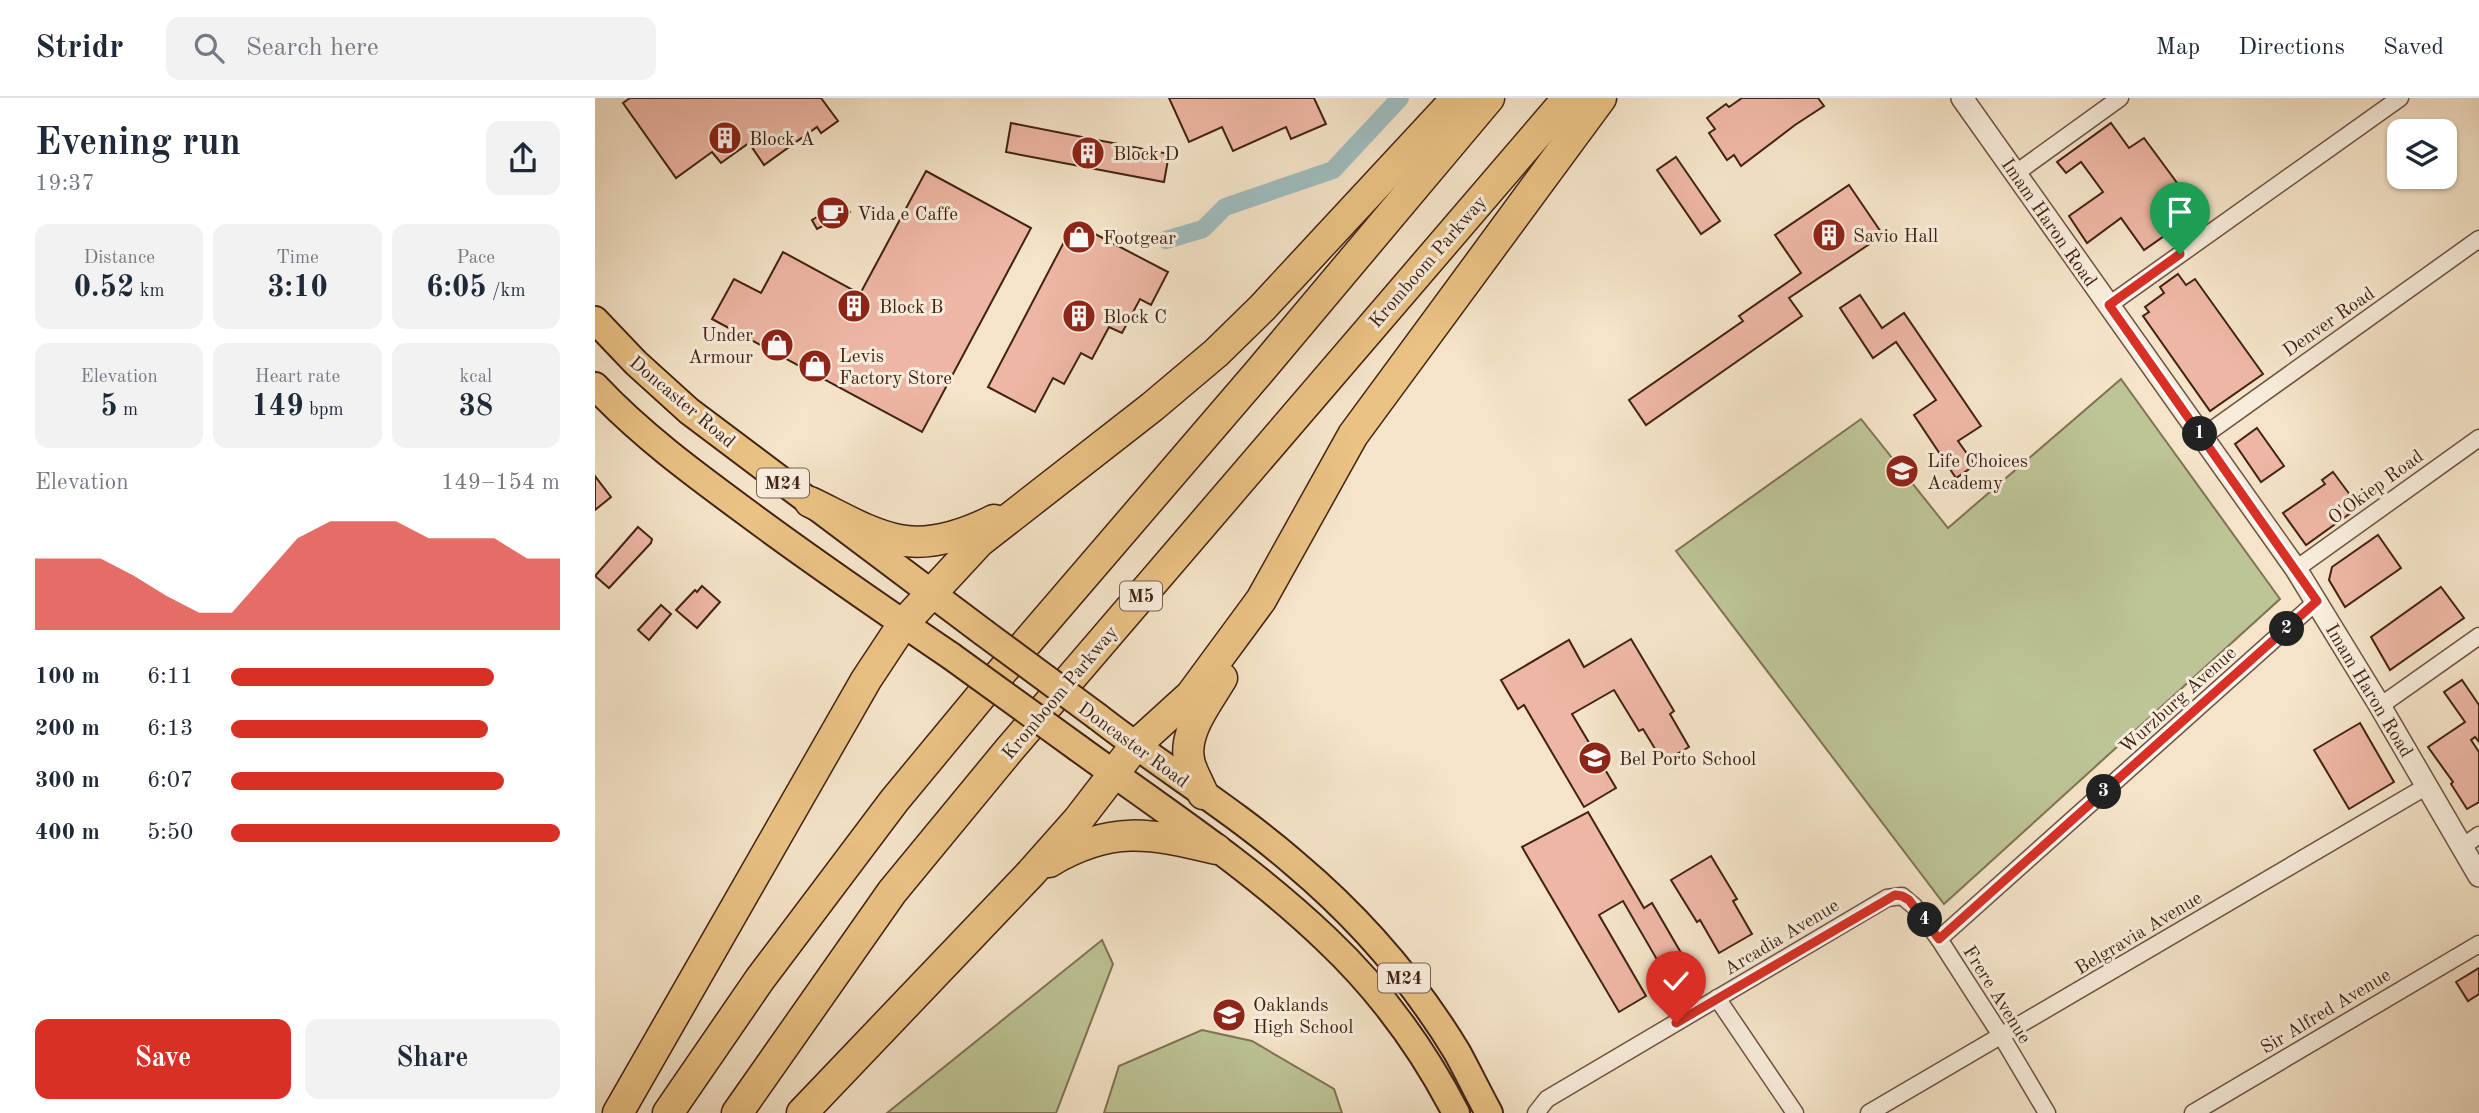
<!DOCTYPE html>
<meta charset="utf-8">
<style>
:root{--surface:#fff;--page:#f2f2f3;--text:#1f2937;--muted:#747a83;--line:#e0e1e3;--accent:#d93025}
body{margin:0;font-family:"Old Standard TT",serif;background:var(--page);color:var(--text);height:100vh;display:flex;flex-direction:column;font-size:26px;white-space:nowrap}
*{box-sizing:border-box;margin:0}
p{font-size:23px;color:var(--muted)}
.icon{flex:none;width:38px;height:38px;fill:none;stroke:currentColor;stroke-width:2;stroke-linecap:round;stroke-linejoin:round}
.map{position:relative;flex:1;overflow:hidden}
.details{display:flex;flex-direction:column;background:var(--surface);width:595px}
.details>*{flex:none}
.buttons{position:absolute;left:1792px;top:21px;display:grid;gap:14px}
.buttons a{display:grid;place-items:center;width:70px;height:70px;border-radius:14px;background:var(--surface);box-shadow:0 2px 5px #0004;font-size:35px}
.pin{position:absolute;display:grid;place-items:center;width:60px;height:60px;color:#fff;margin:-72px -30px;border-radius:50% 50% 50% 0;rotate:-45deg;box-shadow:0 0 7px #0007}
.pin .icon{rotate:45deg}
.km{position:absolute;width:35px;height:35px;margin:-18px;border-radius:50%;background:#222;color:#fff;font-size:19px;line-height:35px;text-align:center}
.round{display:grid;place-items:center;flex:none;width:74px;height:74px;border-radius:14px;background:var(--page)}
.summary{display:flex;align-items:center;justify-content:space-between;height:119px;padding:0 35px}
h1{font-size:38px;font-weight:700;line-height:52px}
.stats{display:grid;grid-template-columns:repeat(3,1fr);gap:10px;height:119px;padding:7px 35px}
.stats div{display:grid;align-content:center;border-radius:14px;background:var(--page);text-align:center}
.stats b{font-size:30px;font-weight:700}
.stats small{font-size:19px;font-weight:400}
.stats p{font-size:19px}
.chart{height:196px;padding:14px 35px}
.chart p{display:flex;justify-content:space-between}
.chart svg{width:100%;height:126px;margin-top:7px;fill:var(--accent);opacity:.7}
.primary-button{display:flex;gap:14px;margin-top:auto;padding:14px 35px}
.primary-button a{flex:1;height:80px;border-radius:14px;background:var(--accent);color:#fff;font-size:28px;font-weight:700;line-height:80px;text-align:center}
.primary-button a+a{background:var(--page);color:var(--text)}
ul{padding:0 35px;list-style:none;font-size:23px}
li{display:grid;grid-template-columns:112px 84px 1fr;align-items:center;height:52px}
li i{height:18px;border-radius:9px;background:var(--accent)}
header{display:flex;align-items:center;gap:42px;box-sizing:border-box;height:98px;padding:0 35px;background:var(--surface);border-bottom:2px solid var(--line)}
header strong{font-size:33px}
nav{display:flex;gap:38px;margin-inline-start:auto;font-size:24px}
.search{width:490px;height:63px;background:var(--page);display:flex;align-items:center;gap:18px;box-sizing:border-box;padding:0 24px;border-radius:14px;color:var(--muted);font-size:26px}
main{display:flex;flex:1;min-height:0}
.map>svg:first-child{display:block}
.green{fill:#bdc495;stroke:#7f7354;stroke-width:2}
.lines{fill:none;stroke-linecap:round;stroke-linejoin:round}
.canal{stroke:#9fbcbf;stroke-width:18}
.building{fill:#eeb7a5;stroke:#412212;stroke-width:2}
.minor-casing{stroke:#6e5240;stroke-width:19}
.tertiary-casing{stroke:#6e5240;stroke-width:24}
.primary-casing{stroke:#412212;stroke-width:30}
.motorway-casing{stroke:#412212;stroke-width:33}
.minor{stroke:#f8eddc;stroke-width:16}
.tertiary{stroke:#f8eddc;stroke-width:21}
.primary{stroke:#eac284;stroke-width:26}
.motorway{stroke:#eac284;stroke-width:30}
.primary-bridge-casing{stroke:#412212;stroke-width:30;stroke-linecap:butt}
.primary-bridge{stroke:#eac284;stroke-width:26}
.route-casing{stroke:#fff;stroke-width:14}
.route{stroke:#d93025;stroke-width:9}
.labels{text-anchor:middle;stroke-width:6;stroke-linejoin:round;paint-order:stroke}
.shield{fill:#f8eddc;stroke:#785f4f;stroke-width:2}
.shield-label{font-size:18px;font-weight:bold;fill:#412212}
.poi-label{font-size:19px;fill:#412212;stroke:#f8eddc;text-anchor:start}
.street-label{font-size:19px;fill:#412212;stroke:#f8eddc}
</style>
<header>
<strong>Stridr</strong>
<div class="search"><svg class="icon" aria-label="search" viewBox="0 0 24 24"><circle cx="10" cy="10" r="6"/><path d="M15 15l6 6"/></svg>Search here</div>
<nav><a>Map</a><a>Directions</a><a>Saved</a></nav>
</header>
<main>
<section class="details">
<div class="summary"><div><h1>Evening run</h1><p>19:37</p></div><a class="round"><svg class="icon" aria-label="share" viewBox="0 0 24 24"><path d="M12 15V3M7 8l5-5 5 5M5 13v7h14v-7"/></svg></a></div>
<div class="stats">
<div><p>Distance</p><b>0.52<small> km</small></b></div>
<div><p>Time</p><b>3:10</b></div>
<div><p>Pace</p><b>6:05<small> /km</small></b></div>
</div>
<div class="stats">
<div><p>Elevation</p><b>5<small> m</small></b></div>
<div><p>Heart rate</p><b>149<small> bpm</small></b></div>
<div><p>kcal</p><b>38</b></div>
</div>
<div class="chart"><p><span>Elevation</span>149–154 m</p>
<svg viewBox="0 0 160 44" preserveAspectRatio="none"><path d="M0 44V19L10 19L20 19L30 25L40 32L50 38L60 38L70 25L80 12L90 6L100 6L110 6L120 12L130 12L140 12L150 19L160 19V44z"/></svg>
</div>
<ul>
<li><b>100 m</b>6:11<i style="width:80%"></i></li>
<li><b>200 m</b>6:13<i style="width:78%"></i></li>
<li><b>300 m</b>6:07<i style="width:83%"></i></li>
<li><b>400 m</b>5:50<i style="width:100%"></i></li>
</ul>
<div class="primary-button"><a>Save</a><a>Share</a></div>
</section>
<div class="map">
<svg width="1884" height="1015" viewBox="0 0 1884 1015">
<rect width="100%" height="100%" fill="#f5e4c9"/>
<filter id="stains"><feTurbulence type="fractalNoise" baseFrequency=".00286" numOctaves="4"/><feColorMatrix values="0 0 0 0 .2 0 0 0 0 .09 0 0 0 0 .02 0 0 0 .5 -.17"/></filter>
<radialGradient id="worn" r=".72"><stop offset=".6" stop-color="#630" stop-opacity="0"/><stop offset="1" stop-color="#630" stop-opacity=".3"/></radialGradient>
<g class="green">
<polygon points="1526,281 1685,501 1349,806 1081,453 1266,321 1353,430"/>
<polygon points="507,842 518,866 461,1015 292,1015"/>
<polygon points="607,932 657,943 739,991 747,1015 509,1015 524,968"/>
</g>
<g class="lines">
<polyline class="canal" points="571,142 608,131 630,109 738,72 805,0"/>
</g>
<g class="building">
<polygon points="35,0 226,0 243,23 226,35 222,29 169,67 154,45 126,65 117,54 81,80 28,5"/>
<polygon points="574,0 719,0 731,26 696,41 691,29 638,53 627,29 594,44"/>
<polygon points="1147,0 1223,0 1229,8 1200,27 1146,68 1139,57 1132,62 1114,35 1120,31 1112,20 1131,6 1134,9"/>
<polygon points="416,25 574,56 569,84 411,54"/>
<polygon points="1516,25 1534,50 1549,40 1591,97 1560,120 1572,136 1549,152 1526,120 1492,145 1474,118 1508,94 1486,64 1471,75 1462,64"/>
<polygon points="1081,59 1125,123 1106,136 1062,72"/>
<polygon points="331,73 436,130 327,334 117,221 139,181 166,195 188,154 265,196"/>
<polygon points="1254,87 1288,137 1194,200 1207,218 1051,327 1034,302 1148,223 1144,218 1206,175 1180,137"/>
<polygon points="248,103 255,114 222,131 217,122"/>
<polygon points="479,125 573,174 556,207 545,201 527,235 514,229 497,261 486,255 469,286 458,280 440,314 393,289"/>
<polygon points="1583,176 1591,187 1600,181 1668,276 1615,313 1548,218 1554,214 1550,209 1569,195 1565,189"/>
<polygon points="1265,197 1287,230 1309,215 1386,328 1363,343 1380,367 1361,380 1319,317 1341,302 1301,244 1278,260 1245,210"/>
<polygon points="1662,330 1689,368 1666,384 1640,346"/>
<polygon points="1738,374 1764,409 1711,447 1688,415 1730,386 1727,382"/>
<polygon points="0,378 16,399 0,412"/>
<polygon points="43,429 57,441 56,445 14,490 0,478"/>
<polygon points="1783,437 1806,470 1750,509 1734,482 1737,469"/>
<polygon points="107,488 125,504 102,530 81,512 100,492 102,494"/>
<polygon points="1846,489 1869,520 1795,572 1776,539"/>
<polygon points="66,507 76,516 54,542 43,532"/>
<polygon points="1036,541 1079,613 1075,616 1094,649 1068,664 1048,631 1044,633 1019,592 977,616 1021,690 989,709 929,607 923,611 906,582 974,542 989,569"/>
<polygon points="1867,582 1884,607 1884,644 1880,639 1876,642 1884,654 1884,704 1872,711 1856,686 1858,684 1833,649 1870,624 1849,594"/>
<polygon points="1765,625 1799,684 1754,711 1719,652"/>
<polygon points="993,714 1049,810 1057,805 1096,872 1075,884 1028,803 1004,817 1051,898 1024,914 927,749"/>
<polygon points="1116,758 1142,801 1138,803 1157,836 1124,855 1105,822 1102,824 1076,782"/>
<polygon points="1884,870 1884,896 1873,903 1861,884"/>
</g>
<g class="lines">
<defs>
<g id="minor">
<polyline points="1421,75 1525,0"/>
<polyline points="1514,207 1805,0"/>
<polyline points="1607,339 1884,141"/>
<polyline points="1701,471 1884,340"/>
<polyline points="1785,608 1884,538"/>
<polyline points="1867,749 1884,737"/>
<polyline points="1344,841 1722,503"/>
<polyline points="1122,900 1200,1015"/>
<polyline points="941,1015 952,1001 1292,800 1307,798 1319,808 1344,841 1407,939 1452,1015"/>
<polyline points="1274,1015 1832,688"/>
<polyline points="1598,1015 1884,846"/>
</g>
<polyline id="tertiary" points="1367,0 1701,471 1785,608 1884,778"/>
<g id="primary">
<polyline points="0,222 41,265 94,313 388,534"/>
<path d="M0,288C45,336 98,375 151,414C218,464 287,511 356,558"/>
<path d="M503,619C567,669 638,712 699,765C762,818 819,883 862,954C873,974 883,995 894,1015"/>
<path d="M483,650C567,711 656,769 731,841C783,890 828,951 861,1015"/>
</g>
<g id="motorway">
<path d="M215,404C243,417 273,436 304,442C335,448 371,436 399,422"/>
<path d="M608,696C604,686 598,676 595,666C586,636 613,604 627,580"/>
<path d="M454,764C516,727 554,735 621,751"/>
<polyline points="23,1015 271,582 308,526 384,444 557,309 621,255 667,210 862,0"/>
<polyline points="73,1015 165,881 299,703 385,599 664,274 894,0"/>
<polyline points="142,1015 297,794 414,652 973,0"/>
<polyline points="207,1015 436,775 483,722 540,648 596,597 666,502 758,337 1006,0"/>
</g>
</defs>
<use href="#minor" class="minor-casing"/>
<use href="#tertiary" class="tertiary-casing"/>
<use href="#primary" class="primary-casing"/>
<use href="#motorway" class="motorway-casing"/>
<use href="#minor" class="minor"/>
<use href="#tertiary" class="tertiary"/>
<use href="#primary" class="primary"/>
<use href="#motorway" class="motorway"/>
<defs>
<g id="primary-bridge">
<polyline points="388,534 503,619"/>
<polyline points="356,558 483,650"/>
</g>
</defs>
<use href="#primary-bridge" class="primary-bridge-casing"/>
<use href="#primary-bridge" class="primary-bridge"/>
</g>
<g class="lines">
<defs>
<polyline id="route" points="1081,925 1300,797 1307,798 1314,802 1344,841 1722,503 1514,207 1585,156"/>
</defs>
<use href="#route" class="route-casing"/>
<use href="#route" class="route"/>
</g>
<defs>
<symbol id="building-disc" viewBox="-11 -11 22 22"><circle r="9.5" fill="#8f2418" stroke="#f8eddc"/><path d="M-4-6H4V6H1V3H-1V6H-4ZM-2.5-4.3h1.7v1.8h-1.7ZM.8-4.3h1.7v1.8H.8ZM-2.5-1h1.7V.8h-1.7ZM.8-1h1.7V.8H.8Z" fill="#fff"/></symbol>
<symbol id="cafe-disc" viewBox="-11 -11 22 22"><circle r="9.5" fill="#8f2418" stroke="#f8eddc"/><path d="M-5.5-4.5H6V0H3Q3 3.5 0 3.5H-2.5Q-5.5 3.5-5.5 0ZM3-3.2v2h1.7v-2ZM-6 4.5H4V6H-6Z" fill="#fff"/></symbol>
<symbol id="shop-disc" viewBox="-11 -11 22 22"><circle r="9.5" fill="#8f2418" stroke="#f8eddc"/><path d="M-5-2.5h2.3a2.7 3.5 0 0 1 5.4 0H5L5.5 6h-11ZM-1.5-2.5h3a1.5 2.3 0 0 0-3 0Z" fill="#fff"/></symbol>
<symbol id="university-disc" viewBox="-11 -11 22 22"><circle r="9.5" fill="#8f2418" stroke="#f8eddc"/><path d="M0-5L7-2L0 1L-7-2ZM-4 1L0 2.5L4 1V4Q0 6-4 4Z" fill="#fff"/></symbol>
<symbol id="school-disc" viewBox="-11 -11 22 22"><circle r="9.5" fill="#8f2418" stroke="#f8eddc"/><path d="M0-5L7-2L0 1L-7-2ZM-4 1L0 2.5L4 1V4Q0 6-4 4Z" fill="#fff"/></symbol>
</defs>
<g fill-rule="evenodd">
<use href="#building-disc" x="111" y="21" width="38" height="38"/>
<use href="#building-disc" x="474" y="36" width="38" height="38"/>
<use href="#cafe-disc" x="219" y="96" width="38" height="38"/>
<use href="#building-disc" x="1215" y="118" width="38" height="38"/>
<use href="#shop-disc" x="465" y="120" width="38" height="38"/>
<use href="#building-disc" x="240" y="189" width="38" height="38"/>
<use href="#building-disc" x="465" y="199" width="38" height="38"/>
<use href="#shop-disc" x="163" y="228" width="38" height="38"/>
<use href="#shop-disc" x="201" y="249" width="38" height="38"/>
<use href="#university-disc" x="1288" y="354" width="38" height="38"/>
<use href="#school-disc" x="981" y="641" width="38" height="38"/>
<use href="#school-disc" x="615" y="898" width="38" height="38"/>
</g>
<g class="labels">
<g class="shield">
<rect x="162" y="370.5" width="52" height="29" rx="5"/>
<rect x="525" y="483.5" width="42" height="29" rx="5"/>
<rect x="783" y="865.5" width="52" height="29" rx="5"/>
</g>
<g class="shield-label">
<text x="188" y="391">M24</text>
<text x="546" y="504">M5</text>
<text x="809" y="886">M24</text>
</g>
<g class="poi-label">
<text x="154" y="47">Block A</text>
<text x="518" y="62">Block D</text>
<text x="262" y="122">Vida e Caffe</text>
<text x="1258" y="144">Savio Hall</text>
<text x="508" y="146">Footgear</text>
<text x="284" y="215">Block B</text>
<text x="508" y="225">Block C</text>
<text x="158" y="243" text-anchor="end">Under<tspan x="158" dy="22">Armour</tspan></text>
<text x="244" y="264">Levis<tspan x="244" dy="22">Factory Store</tspan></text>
<text x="1332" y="369">Life Choices<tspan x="1332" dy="22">Academy</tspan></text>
<text x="1024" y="667">Bel Porto School</text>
<text x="658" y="913">Oaklands<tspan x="658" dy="22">High School</tspan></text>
</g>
<g class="street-label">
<text transform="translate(1455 124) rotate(55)" y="7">Imam Haron Road</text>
<text transform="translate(832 163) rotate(-49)" y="7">Kromboom Parkway</text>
<text transform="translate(1733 223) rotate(-35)" y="7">Denver Road</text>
<text transform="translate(88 303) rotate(40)" y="7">Doncaster Road</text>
<text transform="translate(1780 388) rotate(-36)" y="7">O'Okiep Road</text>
<text transform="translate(1775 592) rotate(59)" y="7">Imam Haron Road</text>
<text transform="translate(464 594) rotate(-50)" y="7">Kromboom Parkway</text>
<text transform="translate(1582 601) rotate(-42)" y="7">Wurzburg Avenue</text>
<text transform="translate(539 646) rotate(36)" y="7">Doncaster Road</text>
<text transform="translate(1543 834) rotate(-31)" y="7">Belgravia Avenue</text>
<text transform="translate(1186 838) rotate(-31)" y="7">Arcadia Avenue</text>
<text transform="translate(1403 896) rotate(58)" y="7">Frere Avenue</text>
<text transform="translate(1730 912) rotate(-31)" y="7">Sir Alfred Avenue</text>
</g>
</g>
<rect width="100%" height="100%" filter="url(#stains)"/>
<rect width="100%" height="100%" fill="url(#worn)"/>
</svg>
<div class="buttons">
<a><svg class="icon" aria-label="layers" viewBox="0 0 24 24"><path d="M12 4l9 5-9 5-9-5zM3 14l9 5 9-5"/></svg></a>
</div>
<div class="pin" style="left:1585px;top:156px;background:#1e9e55"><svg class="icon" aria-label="arrive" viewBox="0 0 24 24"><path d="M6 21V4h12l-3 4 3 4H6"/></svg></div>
<div class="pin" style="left:1081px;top:925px;background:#d93025"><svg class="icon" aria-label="check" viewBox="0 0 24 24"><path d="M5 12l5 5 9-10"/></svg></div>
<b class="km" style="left:1605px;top:336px">1</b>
<b class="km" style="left:1692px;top:531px">2</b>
<b class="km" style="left:1509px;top:694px">3</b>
<b class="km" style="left:1330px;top:822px">4</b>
</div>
</main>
